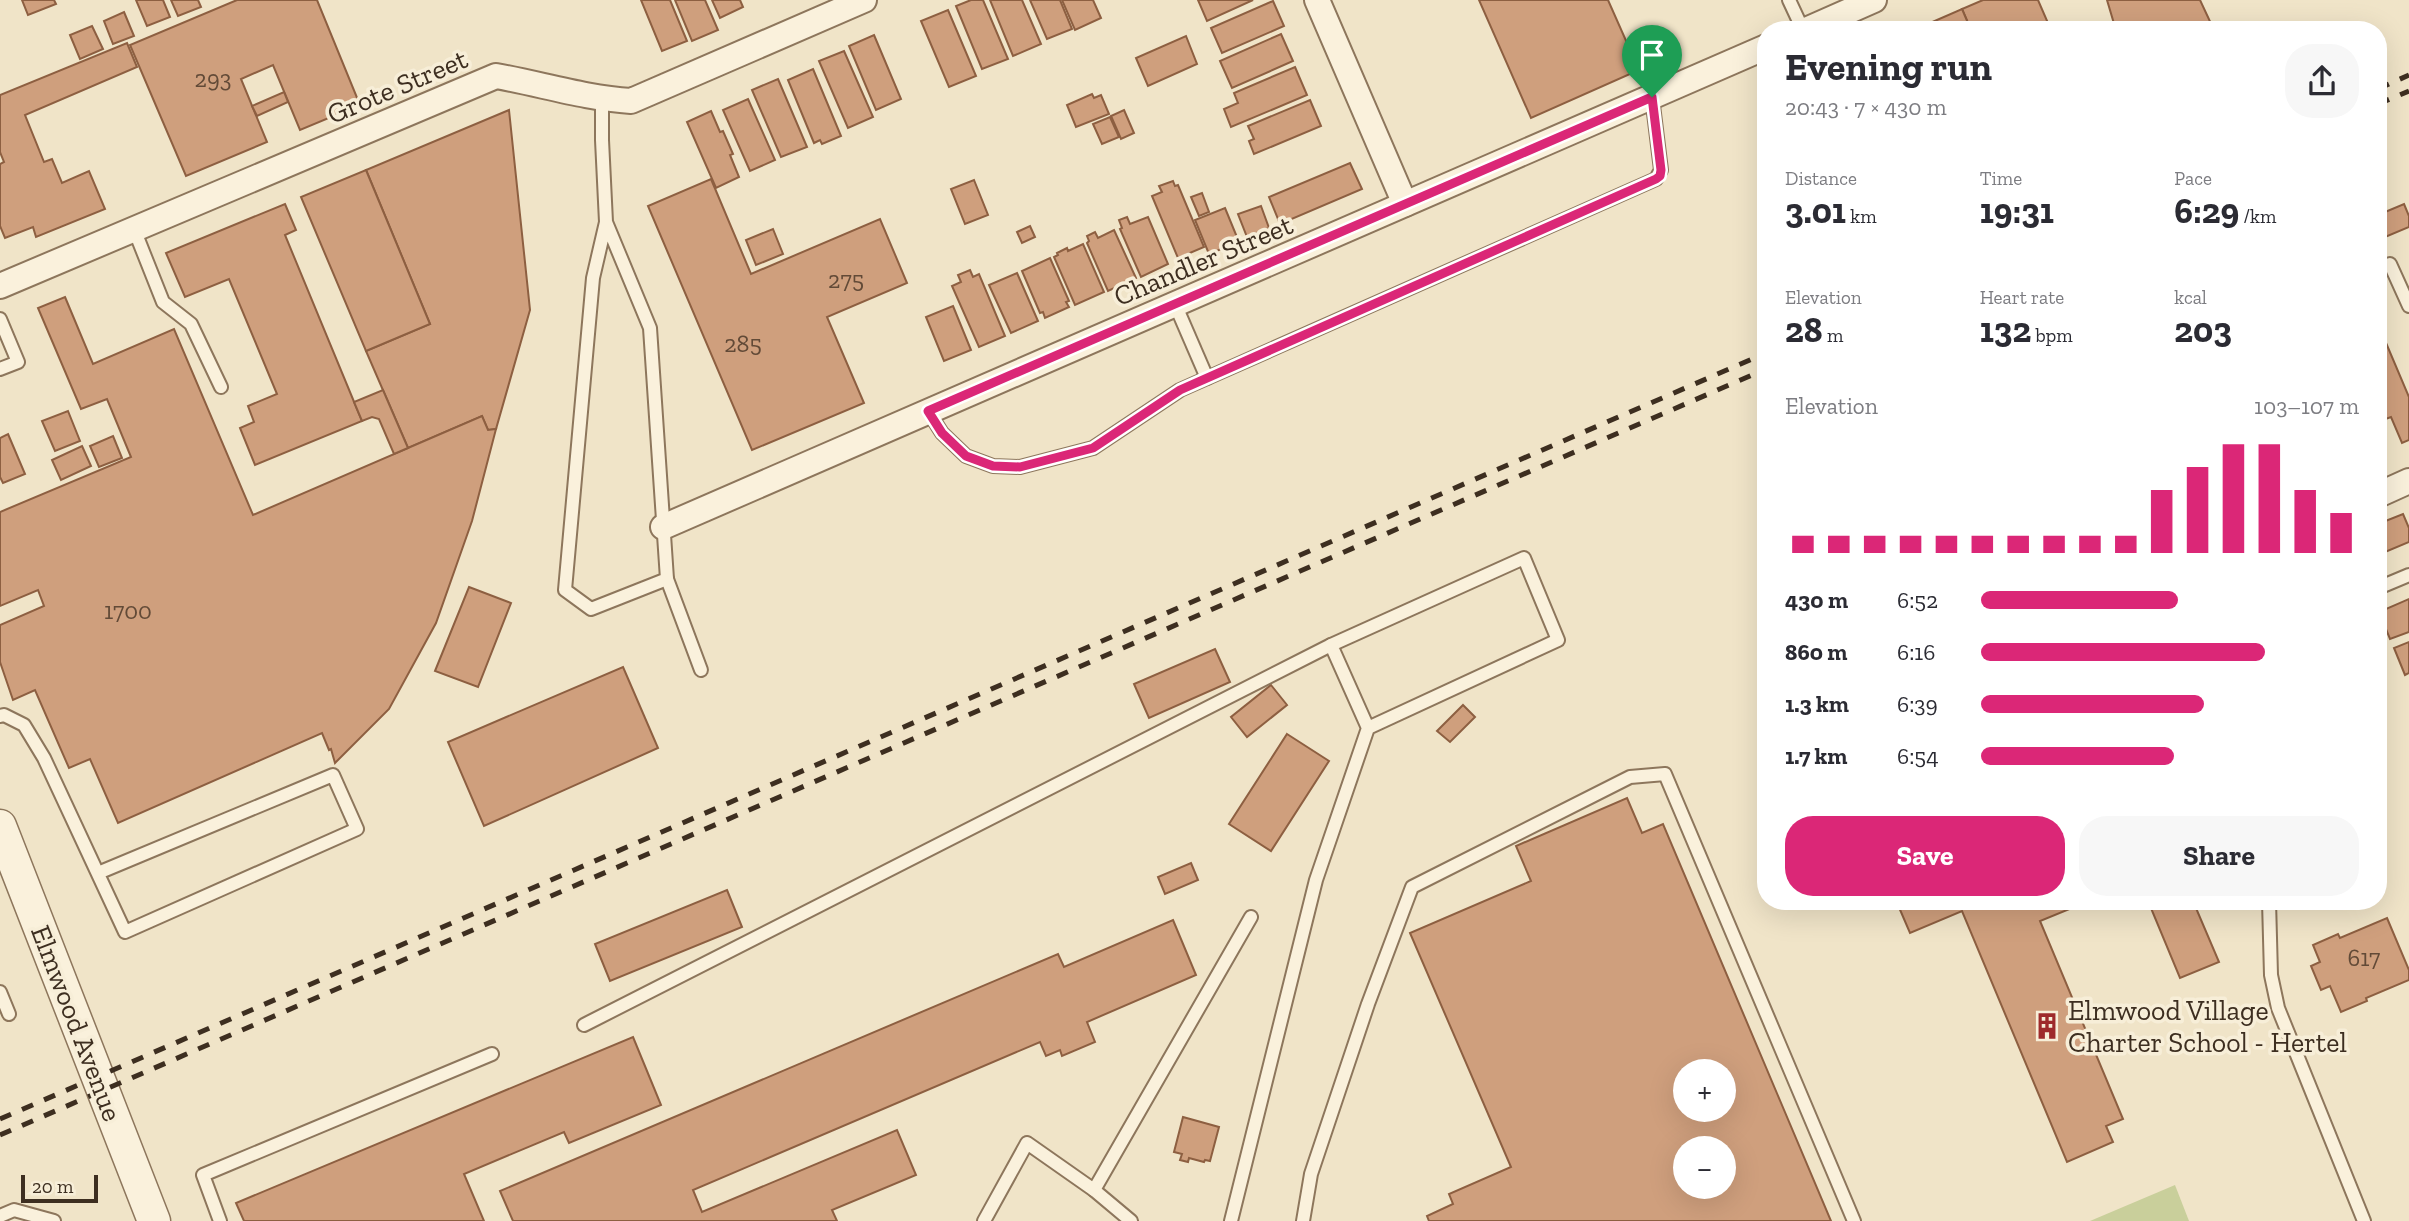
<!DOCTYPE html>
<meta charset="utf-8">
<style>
:root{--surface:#fff;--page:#f7f7f7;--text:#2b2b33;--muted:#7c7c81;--accent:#db2777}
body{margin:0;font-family:"Zilla Slab",serif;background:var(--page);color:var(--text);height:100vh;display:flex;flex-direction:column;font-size:26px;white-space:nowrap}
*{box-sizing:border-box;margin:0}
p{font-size:23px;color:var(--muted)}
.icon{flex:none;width:38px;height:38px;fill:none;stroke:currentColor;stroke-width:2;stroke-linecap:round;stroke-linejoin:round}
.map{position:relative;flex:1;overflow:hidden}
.side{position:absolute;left:1757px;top:21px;width:630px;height:889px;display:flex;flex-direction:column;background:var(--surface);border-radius:28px;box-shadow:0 7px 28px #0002}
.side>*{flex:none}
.tools{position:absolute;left:1673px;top:1059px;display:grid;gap:14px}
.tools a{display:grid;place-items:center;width:63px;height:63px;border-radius:50%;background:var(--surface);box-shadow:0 7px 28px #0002;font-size:35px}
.scale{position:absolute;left:21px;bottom:18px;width:77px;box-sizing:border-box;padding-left:7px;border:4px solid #3d2e20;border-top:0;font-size:19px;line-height:24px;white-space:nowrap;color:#3d2e20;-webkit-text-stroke:5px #f7eed8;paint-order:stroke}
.pin{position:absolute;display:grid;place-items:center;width:60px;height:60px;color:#fff;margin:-72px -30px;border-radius:50% 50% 50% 0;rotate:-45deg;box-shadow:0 0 7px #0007}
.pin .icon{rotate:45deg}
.round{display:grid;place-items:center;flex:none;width:74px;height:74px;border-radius:28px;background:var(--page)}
.headline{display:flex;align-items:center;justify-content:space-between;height:119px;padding:0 28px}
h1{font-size:38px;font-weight:700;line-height:52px}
.figures{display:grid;grid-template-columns:repeat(3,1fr);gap:10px;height:119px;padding:7px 28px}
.figures div{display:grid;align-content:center}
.figures b{font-size:35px;font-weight:700}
.figures small{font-size:19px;font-weight:400}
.figures p{font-size:19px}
.chart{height:196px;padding:14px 28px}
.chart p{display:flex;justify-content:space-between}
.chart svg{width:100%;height:126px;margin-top:7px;stroke:var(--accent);stroke-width:6}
.primary-button{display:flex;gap:14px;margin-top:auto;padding:14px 28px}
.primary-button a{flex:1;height:80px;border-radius:28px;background:var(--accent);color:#fff;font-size:28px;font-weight:700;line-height:80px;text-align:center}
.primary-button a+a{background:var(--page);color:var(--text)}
ul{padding:0 28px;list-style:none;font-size:23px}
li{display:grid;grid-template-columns:112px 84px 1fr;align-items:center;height:52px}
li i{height:18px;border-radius:9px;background:var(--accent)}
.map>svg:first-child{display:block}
.green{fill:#c9cf9b}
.building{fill:#cf9f7d;stroke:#8d5f41;stroke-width:2;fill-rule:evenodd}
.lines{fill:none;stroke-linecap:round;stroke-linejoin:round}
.service-casing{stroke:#8d765c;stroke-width:16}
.minor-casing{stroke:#8d765c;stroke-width:28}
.tertiary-casing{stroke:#8d765c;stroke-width:35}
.service{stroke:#faf1dc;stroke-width:12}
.minor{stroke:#faf1dc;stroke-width:24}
.tertiary{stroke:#faf1dc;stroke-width:32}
.rail{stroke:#3d2e20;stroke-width:5;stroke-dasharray:12 12;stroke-linecap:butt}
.route-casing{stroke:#fff;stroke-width:14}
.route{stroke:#db2777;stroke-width:9}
.labels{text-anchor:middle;stroke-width:7;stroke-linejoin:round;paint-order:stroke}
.number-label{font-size:24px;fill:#624a37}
.street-label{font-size:28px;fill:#3d2e20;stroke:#f7eed8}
.poi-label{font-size:28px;fill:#3d2e20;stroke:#f7eed8;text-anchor:start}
</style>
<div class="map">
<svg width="2409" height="1221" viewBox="0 0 2409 1221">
<rect width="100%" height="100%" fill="#f0e4c8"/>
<polygon class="green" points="2175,1185 2189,1221 2090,1221"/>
<g class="building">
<polygon points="22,0 54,0 56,4 28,15"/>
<polygon points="136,0 163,0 170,17 147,26"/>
<polygon points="171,0 198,0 201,7 178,16"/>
<polygon points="237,0 317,0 360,105 300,130 273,65 241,79 267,142 186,176 130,45"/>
<polygon points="641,0 670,0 687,41 662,51"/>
<polygon points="675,0 705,0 718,30 692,41"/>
<polygon points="712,0 740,0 743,7 720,18"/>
<polygon points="971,0 983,0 1008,59 982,69 956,6"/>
<polygon points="990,0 1022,0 1041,44 1013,56"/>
<polygon points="1030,0 1060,0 1072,29 1047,39"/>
<polygon points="1062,0 1093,0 1101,18 1075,30"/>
<polygon points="1198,0 1253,0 1207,21"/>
<polygon points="1479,0 1608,0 1639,70 1531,118"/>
<polygon points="1983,0 2038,0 2051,30 1971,30 1962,9"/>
<polygon points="2107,0 2200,0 2214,30 2109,30 2115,27"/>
<polygon points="1273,1 1284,26 1222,53 1211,28"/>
<polygon points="1962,9 1971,30 1914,30"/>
<polygon points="948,10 976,76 949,87 921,21"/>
<polygon points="124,12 134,36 113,44 104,21"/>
<polygon points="92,26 103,49 80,59 70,35"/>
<polygon points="1281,34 1293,61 1232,88 1220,61"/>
<polygon points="874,35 901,99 876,110 849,46"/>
<polygon points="1186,36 1197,64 1148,86 1136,58"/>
<polygon points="127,43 137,67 25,115 44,162 52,159 62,183 89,171 105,209 36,237 33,227 5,238 0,226 0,164 4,162 0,152 0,95"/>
<polygon points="844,51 873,117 848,128 819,61"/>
<polygon points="1295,67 1307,95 1231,127 1224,109 1238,103 1234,93"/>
<polygon points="813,69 841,136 822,144 820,140 814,143 788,80"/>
<polygon points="778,79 807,147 781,157 752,90"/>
<polygon points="284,92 288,102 257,116 252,106"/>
<polygon points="1092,94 1094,98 1101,95 1109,114 1076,127 1067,105"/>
<polygon points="748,99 775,160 750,171 723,110"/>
<polygon points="1310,100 1321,126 1254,154 1249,141 1254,139 1248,126"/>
<polygon points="509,110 530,310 496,429 488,430 482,416 408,448 366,351 430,324 366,170"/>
<polygon points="1124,110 1134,133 1121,139 1111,116"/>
<polygon points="711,111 720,132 723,131 733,154 730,155 739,177 716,188 687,122"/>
<polygon points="1110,117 1119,137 1102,144 1093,124"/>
<polygon points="1350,163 1362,189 1280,224 1269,197"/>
<polygon points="366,170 430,324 366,351 301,197"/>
<polygon points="711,179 751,274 880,219 907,283 827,317 864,403 752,450 648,206"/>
<polygon points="974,180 988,215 965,224 951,189"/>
<polygon points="1173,181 1175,186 1178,185 1204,247 1178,258 1152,196 1162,192 1159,186"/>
<polygon points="1202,193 1209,212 1199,216 1191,197"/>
<polygon points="285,204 296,230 285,235 362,421 255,465 240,428 254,422 248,406 277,394 229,279 185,297 166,253"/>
<polygon points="2404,204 2409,216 2409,227 2378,240 2378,215"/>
<polygon points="1261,206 1269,228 1247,237 1238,214"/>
<polygon points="1225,208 1239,242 1209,254 1195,220"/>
<polygon points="1127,217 1130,224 1148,217 1168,264 1141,277 1120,229 1122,228 1119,220"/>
<polygon points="1030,226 1035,237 1022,243 1017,232"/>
<polygon points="773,229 783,254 756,265 746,240"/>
<polygon points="1114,230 1136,278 1108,291 1087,243 1089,241 1087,236 1095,232 1098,238"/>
<polygon points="1083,244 1104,292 1075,305 1054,257 1058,255 1057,253 1067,248 1068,251"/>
<polygon points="1050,258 1069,301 1066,302 1069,307 1045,318 1043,312 1040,313 1022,271"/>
<polygon points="970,270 973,277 979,274 1005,336 979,347 952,286 961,282 958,275"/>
<polygon points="1017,273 1038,321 1011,333 989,285"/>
<polygon points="65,297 93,364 174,329 253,515 482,416 488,430 496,429 472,521 436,623 389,709 335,763 331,749 329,750 322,733 118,823 90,759 69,768 35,690 13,700 0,662 0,625 44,606 38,590 0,606 0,512 131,457 107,399 81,409 38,308"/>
<polygon points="953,306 971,350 944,361 926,317"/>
<polygon points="2378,324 2409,397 2409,440 2402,443 2391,417 2380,421 2378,417"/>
<polygon points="383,390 408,448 394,454 379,419 372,417 362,421 354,402"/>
<polygon points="68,411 80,441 55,451 42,421"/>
<polygon points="8,434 25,474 3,483 0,477 0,438"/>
<polygon points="113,436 122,458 99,467 90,446"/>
<polygon points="82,446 91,466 61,480 52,460"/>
<polygon points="2403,514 2409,528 2409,542 2378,555 2378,524"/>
<polygon points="469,587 511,603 478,687 435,671"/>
<polygon points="2409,599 2409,632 2390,639 2379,612"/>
<polygon points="2409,642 2409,673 2405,675 2394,648"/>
<polygon points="1215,649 1230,682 1149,718 1134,684"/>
<polygon points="623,667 658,748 484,826 448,742"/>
<polygon points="1271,685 1287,705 1247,737 1231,717"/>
<polygon points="1463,705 1475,717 1450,742 1437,731"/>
<polygon points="1287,734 1329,761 1271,851 1229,824"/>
<path d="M1627,798L1642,833L1663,824L1831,1221H1429L1427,1216L1453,1204L1449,1194L1511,1167L1410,933L1531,881L1516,846ZM1685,1071H1724V1110H1685ZM1685,1148H1724V1186H1685Z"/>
<polygon points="1191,863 1198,880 1165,894 1158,877"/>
<polygon points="727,890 742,927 610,981 595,944"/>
<polygon points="1904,901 2069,901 2072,908 2040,921 2123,1119 2106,1126 2113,1142 2067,1162 1962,911 1910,933 1898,905"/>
<polygon points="2148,901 2193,901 2219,962 2180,978"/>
<polygon points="2387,918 2409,970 2409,980 2366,998 2367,1001 2341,1012 2330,986 2321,990 2311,966 2320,962 2313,945 2338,934 2340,938"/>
<polygon points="1173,920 1196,975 1087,1022 1095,1042 1062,1056 1060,1050 1046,1056 1040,1042 693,1190 702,1212 897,1130 916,1175 832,1210 837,1221 513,1221 500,1191 1058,954 1064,967"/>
<polygon points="633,1037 661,1105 569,1143 564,1132 464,1174 484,1221 244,1221 236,1203"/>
<polygon points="1183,1117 1219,1127 1210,1161 1205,1160 1204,1162 1189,1158 1188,1162 1180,1160 1182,1154 1174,1152"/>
</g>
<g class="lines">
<defs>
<g id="service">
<polyline points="1789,0 1803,30"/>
<polyline points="602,99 602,140 606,222 593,278 565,590 591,609 667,579 650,328 606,222"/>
<polyline points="134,229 163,302 191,324 221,387"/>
<polyline points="2390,264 2409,306"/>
<polyline points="1175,304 1207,378"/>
<polyline points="0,319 18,362 0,369"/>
<polyline points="928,411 942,433 966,456 993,466 1020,467 1093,448 1180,390 1656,179 1661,170 1652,97"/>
<polyline points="667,579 701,670"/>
<polyline points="2378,588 2409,575"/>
<polyline points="0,716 4,715 24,725 44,758 125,932 357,829 333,775 98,873"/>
<polyline points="2269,901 2271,975 2278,1008 2364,1221"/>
<polyline points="0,992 9,1014"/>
<polyline points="584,1025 1331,645"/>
<polyline points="0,1216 14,1210 54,1221"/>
<polyline points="220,1221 203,1175 492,1054"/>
<polyline points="984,1221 1027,1143 1094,1190"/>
<polyline points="1131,1221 1094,1190 1251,917"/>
<polyline points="1231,1221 1316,880 1368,728 1331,645 1524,558 1558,640 1368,728"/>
<polyline points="1303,1221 1311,1174 1368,1004 1412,887 1630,777 1665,774 1854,1221"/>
</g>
<g id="minor">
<polyline points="1317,0 1405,204"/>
<polyline points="1806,30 1874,0"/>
<path d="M0,286L496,76C541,84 585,98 631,101L864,0"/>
<polyline points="2378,495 2409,481"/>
<polyline points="663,527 1766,47"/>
</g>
<polyline id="tertiary" points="0,826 154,1221"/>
</defs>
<use href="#service" class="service-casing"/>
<use href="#minor" class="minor-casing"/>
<use href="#tertiary" class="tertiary-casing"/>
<use href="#service" class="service"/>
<use href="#minor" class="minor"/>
<use href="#tertiary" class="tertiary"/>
<g class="rail">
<polyline points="2378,89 2409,75"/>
<polyline points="2378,104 2409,91"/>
<polyline points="0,1119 1766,353"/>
<polyline points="0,1135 1766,369"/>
</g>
</g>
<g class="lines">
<defs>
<polygon id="route" points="1652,97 1661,170 1660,176 1656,179 1180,390 1093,448 1020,467 993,466 966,456 942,433 928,411"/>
</defs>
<use href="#route" class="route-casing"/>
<use href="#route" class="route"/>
</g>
<defs>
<symbol id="building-bare" viewBox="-9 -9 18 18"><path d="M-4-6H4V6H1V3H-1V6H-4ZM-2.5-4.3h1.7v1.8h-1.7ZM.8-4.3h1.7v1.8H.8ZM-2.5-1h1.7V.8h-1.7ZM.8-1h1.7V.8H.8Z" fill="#9e2a2b" stroke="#f7eed8" stroke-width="2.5" paint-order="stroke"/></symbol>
</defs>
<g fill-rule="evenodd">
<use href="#building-bare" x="2028" y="1007" width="38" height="38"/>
</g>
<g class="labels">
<g class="number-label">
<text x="213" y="87">293</text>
<text x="846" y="288">275</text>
<text x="743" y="352">285</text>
<text x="128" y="619">1700</text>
<text x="2364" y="966">617</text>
</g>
<g class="street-label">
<text transform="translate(397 86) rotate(-23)" y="10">Grote Street</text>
<text transform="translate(1203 260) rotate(-23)" y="10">Chandler Street</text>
<text transform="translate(77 1023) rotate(69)" y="10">Elmwood Avenue</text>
</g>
<g class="poi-label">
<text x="2068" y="1020">Elmwood Village<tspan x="2068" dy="32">Charter School - Hertel</tspan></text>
</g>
</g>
</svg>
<div class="tools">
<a>+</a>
<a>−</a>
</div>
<div class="scale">20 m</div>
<div class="pin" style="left:1652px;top:97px;background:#1e9e55"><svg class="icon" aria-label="arrive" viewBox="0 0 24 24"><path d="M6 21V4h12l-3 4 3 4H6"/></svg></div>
<section class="side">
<div class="headline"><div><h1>Evening run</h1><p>20:43 · 7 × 430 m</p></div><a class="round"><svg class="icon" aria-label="share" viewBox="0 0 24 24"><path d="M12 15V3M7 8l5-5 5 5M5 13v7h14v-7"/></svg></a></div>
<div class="figures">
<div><p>Distance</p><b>3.01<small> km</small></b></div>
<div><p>Time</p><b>19:31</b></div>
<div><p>Pace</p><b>6:29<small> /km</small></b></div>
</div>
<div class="figures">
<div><p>Elevation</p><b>28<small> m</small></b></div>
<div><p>Heart rate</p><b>132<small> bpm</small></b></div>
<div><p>kcal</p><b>203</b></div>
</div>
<div class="chart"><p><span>Elevation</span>103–107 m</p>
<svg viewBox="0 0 160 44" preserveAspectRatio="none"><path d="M5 44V38M15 44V38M25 44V38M35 44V38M45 44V38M55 44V38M65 44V38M75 44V38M85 44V38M95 44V38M105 44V22M115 44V14M125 44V6M135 44V6M145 44V22M155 44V30"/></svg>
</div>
<ul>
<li><b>430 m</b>6:52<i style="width:52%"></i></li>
<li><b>860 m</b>6:16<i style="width:75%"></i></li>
<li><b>1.3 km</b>6:39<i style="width:59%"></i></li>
<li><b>1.7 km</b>6:54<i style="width:51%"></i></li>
</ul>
<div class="primary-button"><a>Save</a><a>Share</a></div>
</section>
</div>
